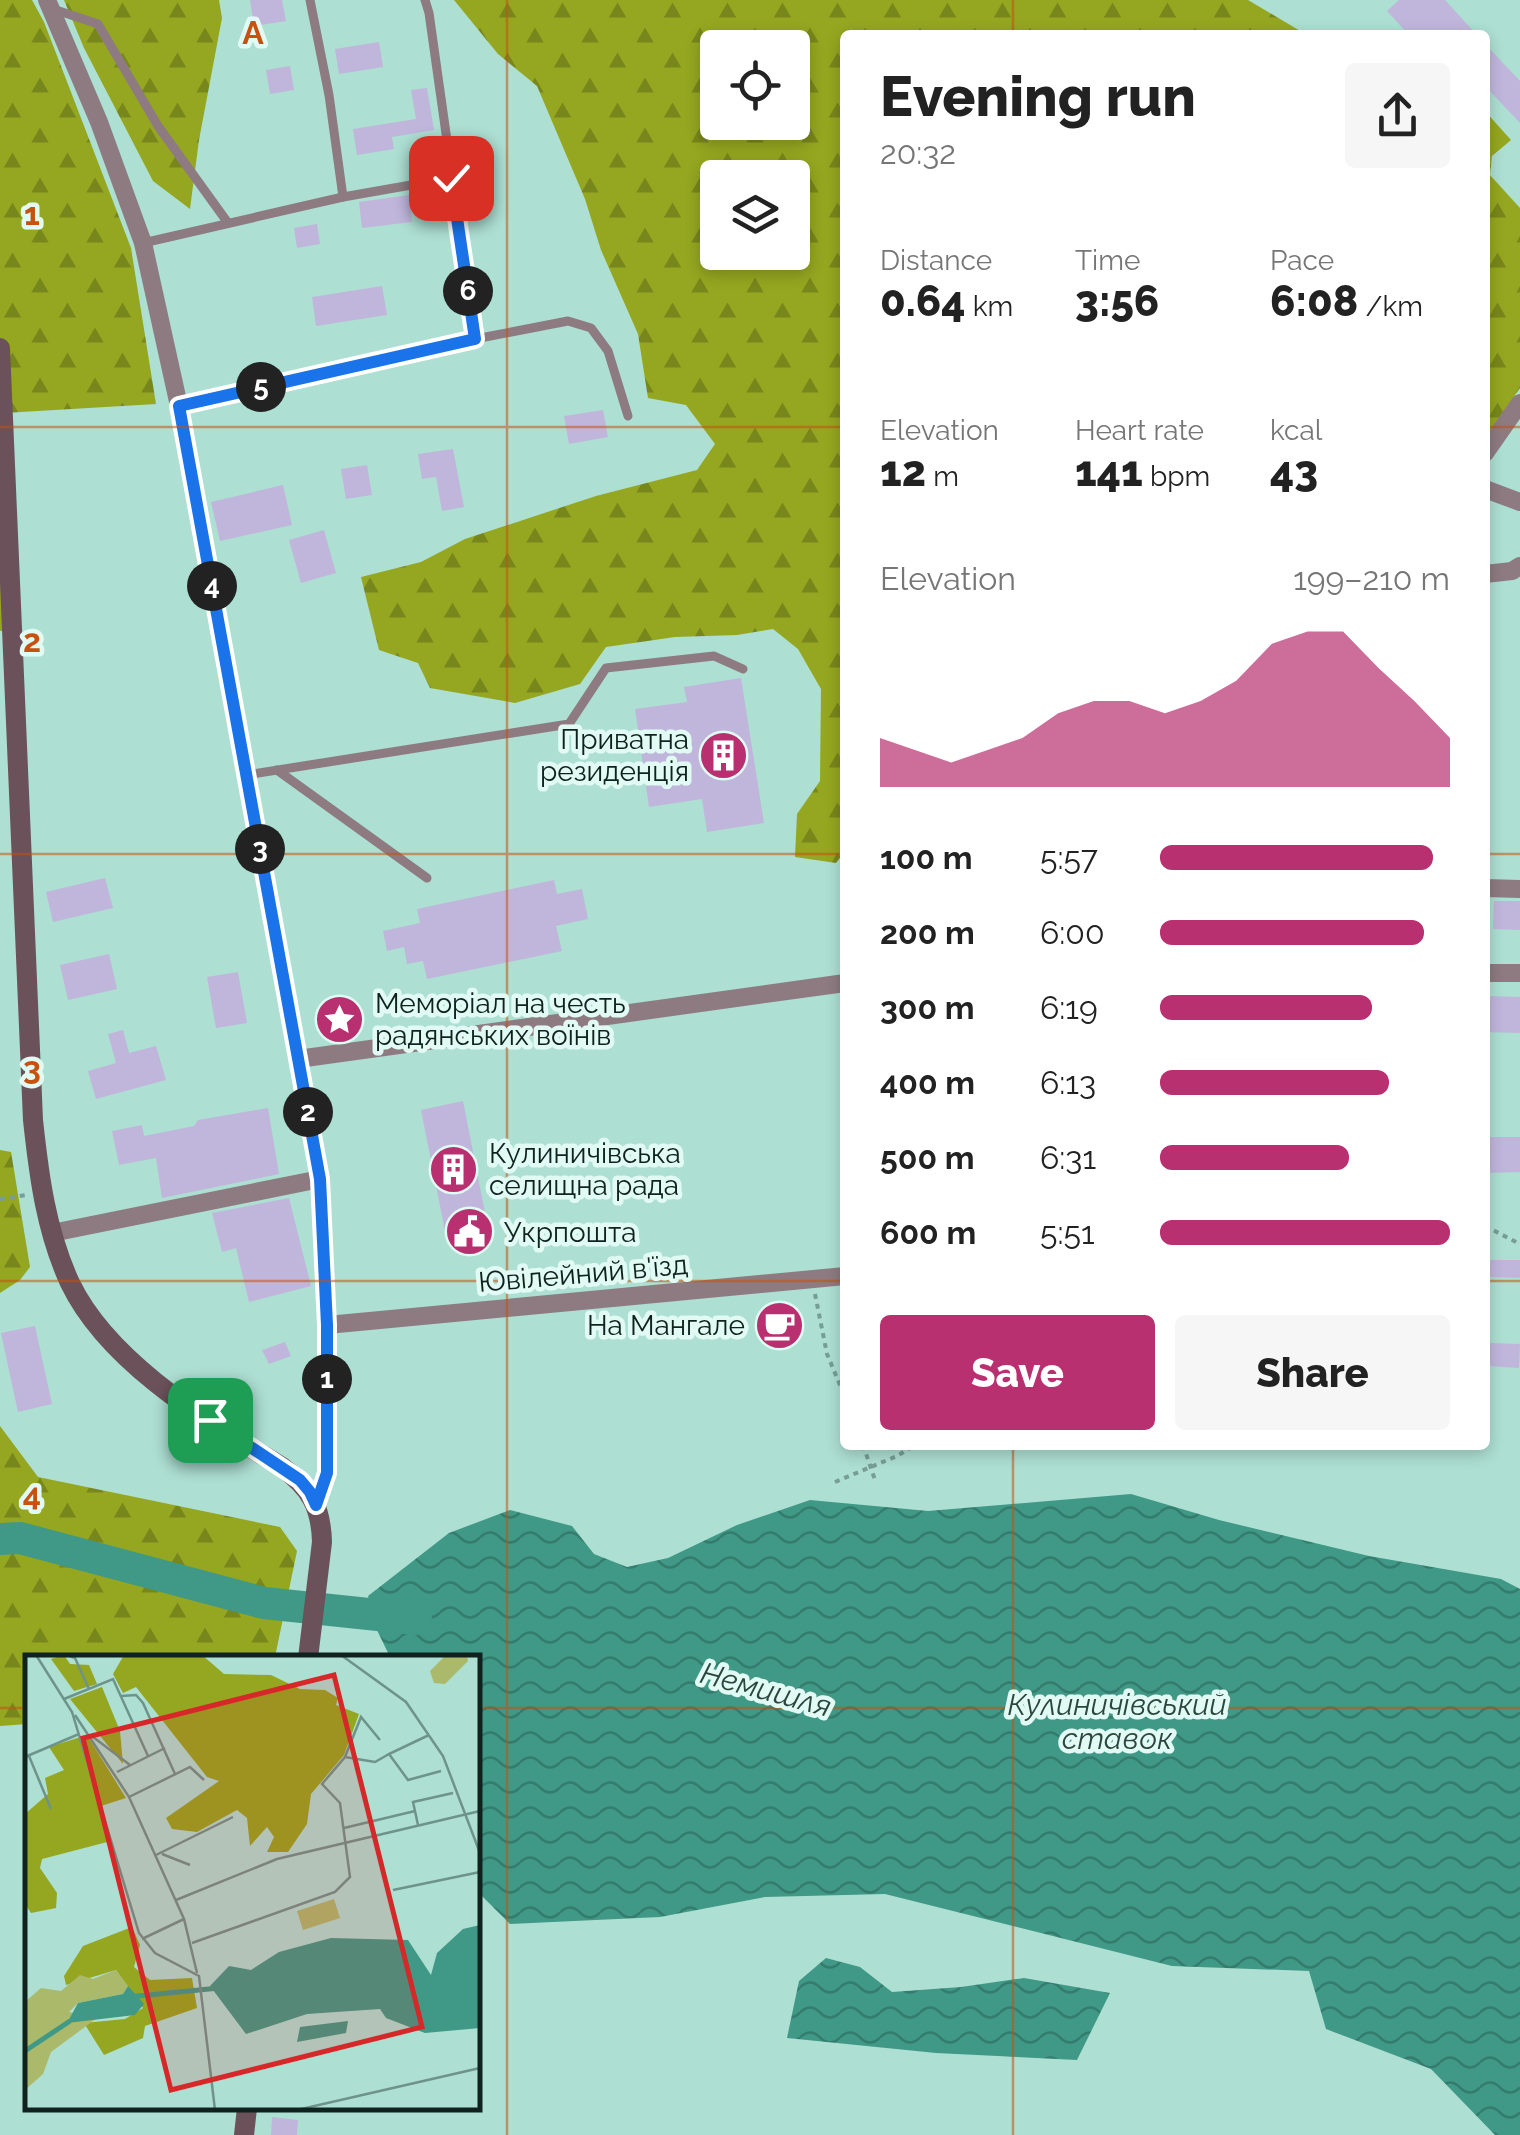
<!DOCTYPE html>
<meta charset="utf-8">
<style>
:root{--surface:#fff;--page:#f6f6f6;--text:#222;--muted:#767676;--accent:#b8306f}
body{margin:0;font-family:Raleway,sans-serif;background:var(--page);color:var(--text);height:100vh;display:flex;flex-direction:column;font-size:38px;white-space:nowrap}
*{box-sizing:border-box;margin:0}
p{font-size:32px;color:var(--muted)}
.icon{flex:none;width:55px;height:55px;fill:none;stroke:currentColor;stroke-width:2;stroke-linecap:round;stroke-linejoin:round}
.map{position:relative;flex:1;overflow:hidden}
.panel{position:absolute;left:840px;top:30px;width:650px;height:1420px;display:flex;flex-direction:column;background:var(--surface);border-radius:10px;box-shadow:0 5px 15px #0003}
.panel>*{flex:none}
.buttons{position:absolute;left:700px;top:30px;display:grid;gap:20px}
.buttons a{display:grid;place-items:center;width:110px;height:110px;border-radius:10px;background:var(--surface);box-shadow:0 5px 15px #0003;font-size:50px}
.pin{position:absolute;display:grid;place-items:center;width:85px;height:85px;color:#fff;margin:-42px;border-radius:20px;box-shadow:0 5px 15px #0006}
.km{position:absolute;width:50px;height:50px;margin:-25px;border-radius:50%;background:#222;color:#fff;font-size:28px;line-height:50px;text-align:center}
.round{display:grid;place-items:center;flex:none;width:105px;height:105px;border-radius:10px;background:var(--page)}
.headline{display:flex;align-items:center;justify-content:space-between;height:170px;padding:0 40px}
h1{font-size:55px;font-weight:800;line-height:75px}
.stats{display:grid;grid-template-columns:repeat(3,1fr);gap:15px;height:170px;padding:10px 40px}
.stats div{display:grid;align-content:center}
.stats b{font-size:42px;font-weight:800}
.stats small{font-size:28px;font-weight:400}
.stats p{font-size:28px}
.chart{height:280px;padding:20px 40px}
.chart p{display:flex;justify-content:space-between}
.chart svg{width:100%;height:180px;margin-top:10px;fill:var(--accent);opacity:.7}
.primary-button{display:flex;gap:20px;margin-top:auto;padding:20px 40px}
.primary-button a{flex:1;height:115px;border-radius:10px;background:var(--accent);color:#fff;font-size:40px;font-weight:800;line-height:115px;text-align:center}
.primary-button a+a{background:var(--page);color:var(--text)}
ul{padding:0 40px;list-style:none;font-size:32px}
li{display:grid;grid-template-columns:160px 120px 1fr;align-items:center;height:75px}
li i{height:25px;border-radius:12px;background:var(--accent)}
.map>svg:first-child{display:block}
.forest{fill:url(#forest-firs);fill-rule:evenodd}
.water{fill:url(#water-waves)}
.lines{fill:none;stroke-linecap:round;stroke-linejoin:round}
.river{stroke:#409986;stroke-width:32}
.building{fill:#c0b6dc}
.path{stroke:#779e94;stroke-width:4;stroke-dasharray:5 5;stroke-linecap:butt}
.lane{stroke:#8d7b81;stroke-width:9}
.street{stroke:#8d7b81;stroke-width:18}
.secondary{stroke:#6b515a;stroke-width:20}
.route-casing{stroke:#fff;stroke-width:20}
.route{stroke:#1a73e8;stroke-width:12}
.grid{fill:none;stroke:#c7510f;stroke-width:2.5;stroke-opacity:0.55}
.labels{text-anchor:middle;stroke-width:9;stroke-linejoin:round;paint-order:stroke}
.poi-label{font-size:28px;fill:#0f221e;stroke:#e1faf3;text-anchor:start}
.street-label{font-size:28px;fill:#0f221e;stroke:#e1faf3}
.water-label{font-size:30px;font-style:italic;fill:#2a463f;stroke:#e1faf3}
.inset-river{fill:none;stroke:#409986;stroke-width:5}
.inset-road{fill:none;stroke:#6e938a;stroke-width:2.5}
.view{fill:#d62828;fill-opacity:0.15;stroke:#d62828;stroke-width:5}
.inset-edge{fill:none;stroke:#0f221e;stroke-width:5}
.grid-label{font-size:32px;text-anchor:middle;font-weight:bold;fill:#c7510f;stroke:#e1faf3;stroke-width:9;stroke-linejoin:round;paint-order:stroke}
</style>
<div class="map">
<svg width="1520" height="2135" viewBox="0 0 1520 2135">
<defs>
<pattern id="forest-firs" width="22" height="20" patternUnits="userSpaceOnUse" patternTransform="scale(2.5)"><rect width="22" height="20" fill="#95a620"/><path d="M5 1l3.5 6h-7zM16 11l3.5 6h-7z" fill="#78871b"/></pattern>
<pattern id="water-waves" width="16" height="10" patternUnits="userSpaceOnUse" patternTransform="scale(2.5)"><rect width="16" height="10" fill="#409986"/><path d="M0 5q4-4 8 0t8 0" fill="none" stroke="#347c6d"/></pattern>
</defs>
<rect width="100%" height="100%" fill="#addfd2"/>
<g class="forest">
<polygon points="0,0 32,0 44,22 131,248 156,404 4,413 13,631 0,631"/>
<polygon points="64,0 219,0 222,18 199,140 190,209 153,181 84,48"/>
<path d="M454,0H1248L1307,35H845V851L836,863L795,857L797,814L820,781L821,689L798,649L773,629L737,635L675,637L606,647L580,684L515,703L430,688L418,663L379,650L361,577L421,562L465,539L596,496L697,470L715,444L686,405L648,398L638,334L601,250L585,199L537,86L498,54ZM718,48H792V122H718ZM718,178H792V252H718Z"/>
<polygon points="1485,111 1511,140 1492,156 1490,175 1520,208 1520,388 1485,438"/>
<polygon points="0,1150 11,1152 30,1267 20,1280 0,1293"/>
<polygon points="0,1426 38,1477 280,1527 297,1551 275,1657 28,1658 27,1724 0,1726"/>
</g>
<g class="water">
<polygon points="1131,1494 1219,1520 1369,1556 1501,1579 1520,1589 1520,2135 1495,2135 1431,2069 1326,2029 1309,1971 1172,1966 885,1894 765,1897 660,1917 510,1924 478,1892 478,1658 390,1657 376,1628 368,1596 449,1533 510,1510 572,1526 594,1554 627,1567 668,1558 737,1525 810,1500 928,1511"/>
<polygon points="826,1958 860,1967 892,1992 961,1987 1024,1978 1110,1993 1077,2060 936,2053 787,2038 799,1981"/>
</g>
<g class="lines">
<polyline class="river" points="0,1539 20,1538 264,1603 416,1619"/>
</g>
<g class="building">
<polygon points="250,0 282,0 286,21 254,26"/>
<polygon points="1399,0 1445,0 1477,35 1409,35 1387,11"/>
<polygon points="379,42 383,67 339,74 335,49"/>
<polygon points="1485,44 1520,81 1520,123 1485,86"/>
<polygon points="290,66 294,90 270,94 266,70"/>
<polygon points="427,88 434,130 392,137 394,149 357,155 353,129 416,119 411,90"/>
<polygon points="409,195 412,222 362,228 359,202"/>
<polygon points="317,224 320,244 297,248 294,228"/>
<polygon points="382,286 387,315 316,326 312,297"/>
<polygon points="603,410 608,437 569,444 564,416"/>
<polygon points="453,449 464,507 442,511 436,477 422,479 418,454"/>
<polygon points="367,465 372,495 346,499 341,469"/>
<polygon points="283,485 292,525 220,541 211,502"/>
<polygon points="324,530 336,573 301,583 289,540"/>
<polygon points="741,678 764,823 707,832 702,799 649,807 635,709 687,702 684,687"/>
<polygon points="105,878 113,908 53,922 46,892"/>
<polygon points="554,880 557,894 582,889 588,919 556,926 562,951 427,979 423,961 407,964 404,947 387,951 383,931 420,923 417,909"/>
<polygon points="1494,901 1520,901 1520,930 1493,929"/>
<polygon points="109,954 117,989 68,1000 60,965"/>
<polygon points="238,972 247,1023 216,1028 207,977"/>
<polygon points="1485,996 1520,997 1520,1033 1485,1032"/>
<polygon points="123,1030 129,1053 156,1046 166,1080 96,1099 88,1071 116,1063 108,1034"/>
<polygon points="463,1101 488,1228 446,1236 421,1110"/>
<polygon points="268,1108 279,1174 162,1198 156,1158 119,1165 112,1131 142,1125 144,1136 194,1126 198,1120"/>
<polygon points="1485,1137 1520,1137 1520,1172 1485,1173"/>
<polygon points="289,1198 311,1286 249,1302 236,1248 222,1252 212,1213"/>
<polygon points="1485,1260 1520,1260 1520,1278 1485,1277"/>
<polygon points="785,1313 787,1334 773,1336 770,1315"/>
<polygon points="35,1326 52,1404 18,1412 1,1333"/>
<polygon points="285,1342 291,1356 269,1364 262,1350"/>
<polygon points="1489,1343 1520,1344 1519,1368 1488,1366"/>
<polygon points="272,2117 298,2120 297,2135 271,2135"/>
</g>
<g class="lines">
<g class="path">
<polyline points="0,1199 26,1195"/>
<polyline points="1485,1226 1520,1244"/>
<polyline points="815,1294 827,1354 845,1397"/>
<polyline points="863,1445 875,1480"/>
<polyline points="835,1482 897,1456 915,1445"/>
</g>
<g class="lane">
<polyline points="310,0 329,95 343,197"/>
<polyline points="425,0 429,13 475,339"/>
<polyline points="53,9 98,24 158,126 228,223"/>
<polyline points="143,243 343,197 451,178"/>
<polyline points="179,406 475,339 568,321 591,328 608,351 628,416"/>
<polyline points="277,770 427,878"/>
<polyline points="246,775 569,724 606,668 714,656 743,669"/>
</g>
<g class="street">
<polyline points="47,0 99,122 143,243 179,406 320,1179 327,1325 327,1473 316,1505"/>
<polyline points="1485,453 1520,403"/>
<polyline points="1485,489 1520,502"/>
<polyline points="1485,574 1512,571 1520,566"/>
<polyline points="1485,888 1520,889"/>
<polyline points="1485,973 1520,973"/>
<polyline points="298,1059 845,983"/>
<polyline points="52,1233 320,1179"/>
<polyline points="327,1325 845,1276"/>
</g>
<g class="secondary">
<path d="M0,348L33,1120C39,1176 46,1231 70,1283C109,1364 208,1421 282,1467C310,1488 321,1506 322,1542L308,1658"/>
<polyline points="244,2135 247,2108"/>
</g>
</g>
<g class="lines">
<defs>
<polyline id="route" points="210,1420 300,1480 310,1492 316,1505 327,1473 327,1325 320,1179 179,406 475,339 451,178"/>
</defs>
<use href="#route" class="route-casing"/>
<use href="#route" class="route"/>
</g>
<path class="grid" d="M507,0V2135M1013,0V35M0,427H845M1485,427H1520M0,854H845M1485,854H1520M0,1281H845M1485,1281H1520M1013,1445V2135M0,1708H28M478,1708H1520"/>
<defs>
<symbol id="building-disc" viewBox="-11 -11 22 22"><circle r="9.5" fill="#b8306f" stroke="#e1faf3"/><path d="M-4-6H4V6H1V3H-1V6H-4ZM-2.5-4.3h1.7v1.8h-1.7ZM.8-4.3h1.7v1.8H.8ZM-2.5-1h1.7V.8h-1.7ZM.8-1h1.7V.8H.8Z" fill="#fff"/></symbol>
<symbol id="sight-disc" viewBox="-11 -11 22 22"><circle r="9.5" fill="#b8306f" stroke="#e1faf3"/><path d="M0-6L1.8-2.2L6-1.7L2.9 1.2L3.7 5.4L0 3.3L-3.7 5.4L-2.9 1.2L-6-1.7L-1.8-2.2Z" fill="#fff"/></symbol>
<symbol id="civic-disc" viewBox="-11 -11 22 22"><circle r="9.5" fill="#b8306f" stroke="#e1faf3"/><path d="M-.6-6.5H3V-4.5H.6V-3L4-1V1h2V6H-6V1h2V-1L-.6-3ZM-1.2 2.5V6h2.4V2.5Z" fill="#fff"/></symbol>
<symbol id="cafe-disc" viewBox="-11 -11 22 22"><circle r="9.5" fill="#b8306f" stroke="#e1faf3"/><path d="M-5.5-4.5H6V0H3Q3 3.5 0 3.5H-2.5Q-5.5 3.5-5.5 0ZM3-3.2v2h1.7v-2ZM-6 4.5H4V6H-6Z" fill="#fff"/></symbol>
</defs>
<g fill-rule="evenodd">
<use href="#building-disc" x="696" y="728" width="55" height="55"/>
<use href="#sight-disc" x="312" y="992" width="55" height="55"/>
<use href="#building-disc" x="426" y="1142" width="55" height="55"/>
<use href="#civic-disc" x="442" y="1204" width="55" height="55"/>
<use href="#cafe-disc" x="752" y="1298" width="55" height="55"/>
</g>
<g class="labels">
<g class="poi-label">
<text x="689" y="749" text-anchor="end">Приватна<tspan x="689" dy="32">резиденція</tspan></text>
<text x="375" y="1013">Меморіал на честь<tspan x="375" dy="32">радянських воїнів</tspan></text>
<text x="489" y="1163">Кулиничівська<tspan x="489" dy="32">селищна рада</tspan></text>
<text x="504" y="1242">Укрпошта</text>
<text x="745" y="1335" text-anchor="end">На Мангале</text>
</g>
<g class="street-label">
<text transform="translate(583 1273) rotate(-5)" y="10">Ювілейний в'їзд</text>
</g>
<g class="water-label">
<text transform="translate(766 1690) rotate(15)" y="10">Немишля</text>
<text x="1117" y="1715">Кулиничівський<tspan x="1117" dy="34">ставок</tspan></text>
</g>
</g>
<g transform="translate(25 1655)">
<rect width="455" height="455" fill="#addfd2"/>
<path d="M39,0L45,9L64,10L72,29L49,36L26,4ZM99,0H177L199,19L246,20L275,34L300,35L313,43L311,50L334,59L319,100L286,139L282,169L263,197H242L249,182L242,172L225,191L222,163L212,155L172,177L147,174L141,163L194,126L182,122L111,32L98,38L88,19ZM77,32L95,76L98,109L45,44ZM62,80L101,143L76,151L86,186L17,204L15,213L32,238L31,253L6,258L0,249V159L23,139L20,123L39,115L24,92ZM107,272L115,290L109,312L125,325L167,323L172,353L120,371L118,383L79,400L59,368L100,364L118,353L91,315L41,330L39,321L58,291Z" fill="#95a620"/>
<path d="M91,315L103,331L98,339L53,348L44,357L72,363L26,397L18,419L0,435V347L16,333L36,336L55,320L68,324Z" fill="#abb96b"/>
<path d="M421,0H442L443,6L420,29L409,28L405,16ZM309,244L315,263L278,275L272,256Z" fill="#abb96b"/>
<path d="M455,270V373L400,378L361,363L355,354L282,359L221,379L185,331L204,311L226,315L254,297L306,283L383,285L406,320L412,298L438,274ZM103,331L119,349L110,360L42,368L53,348L98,339ZM323,366L321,378L272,387L275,372Z" fill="#409986"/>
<path class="inset-river" d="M103,342L194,333M0,396L45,366"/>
<path class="inset-road" d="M11,0L47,57L114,278L130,298L174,321L190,455M42,0L50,3L64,34M316,0L381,47L418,101L455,198M96,41L111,40L118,48L150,119M39,44L88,24L123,101M50,60L104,142L159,264L172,318M404,80L364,99L383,125L416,116M68,82L105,110M4,101L26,154M0,102L54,79M320,102L350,107L364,99M92,117L140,93M104,142L165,112L179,125M393,170L388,147L428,138M319,173L390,156M137,199L165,210M131,200L208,162M368,235L455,217M151,245L252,204L455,156M117,284L159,264M167,288L310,237L325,222L315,148L297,129L320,102L336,62L355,85M272,455L455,413"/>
<path class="view" d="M309,20L397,372L146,435L58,83Z"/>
<rect width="455" height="455" class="inset-edge"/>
</g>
<g class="grid-label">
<text x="253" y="44">A</text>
<text x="32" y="225">1</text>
<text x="32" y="652">2</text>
<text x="32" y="1079">3</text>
<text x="32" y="1506">4</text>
</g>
</svg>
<div class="buttons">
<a><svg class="icon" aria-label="locate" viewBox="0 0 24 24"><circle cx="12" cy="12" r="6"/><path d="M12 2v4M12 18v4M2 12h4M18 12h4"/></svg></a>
<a><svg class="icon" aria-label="layers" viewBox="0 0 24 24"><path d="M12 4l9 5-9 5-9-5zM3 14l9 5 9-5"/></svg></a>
</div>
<div class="pin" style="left:210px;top:1420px;background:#1e9e55"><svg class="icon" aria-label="arrive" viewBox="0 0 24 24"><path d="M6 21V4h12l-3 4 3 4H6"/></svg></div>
<div class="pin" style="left:451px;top:178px;background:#d93025"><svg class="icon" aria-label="check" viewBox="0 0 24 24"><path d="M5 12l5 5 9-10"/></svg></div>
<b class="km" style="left:327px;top:1379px">1</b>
<b class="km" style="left:308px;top:1112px">2</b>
<b class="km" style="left:260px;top:849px">3</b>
<b class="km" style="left:212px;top:586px">4</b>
<b class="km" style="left:261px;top:387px">5</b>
<b class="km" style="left:468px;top:291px">6</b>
<section class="panel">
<div class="headline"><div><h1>Evening run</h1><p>20:32</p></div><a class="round"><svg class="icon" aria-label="share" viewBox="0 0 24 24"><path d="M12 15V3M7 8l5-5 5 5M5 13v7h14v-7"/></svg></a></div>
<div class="stats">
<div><p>Distance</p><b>0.64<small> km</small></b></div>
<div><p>Time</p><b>3:56</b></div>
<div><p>Pace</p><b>6:08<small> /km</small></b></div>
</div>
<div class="stats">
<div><p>Elevation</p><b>12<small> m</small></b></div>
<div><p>Heart rate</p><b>141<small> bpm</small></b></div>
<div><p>kcal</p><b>43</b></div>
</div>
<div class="chart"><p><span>Elevation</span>199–210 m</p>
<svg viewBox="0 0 160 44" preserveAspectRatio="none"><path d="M0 44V32L10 35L20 38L30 35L40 32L50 26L60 23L70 23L80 26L90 23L100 18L110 9L120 6L130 6L140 15L150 23L160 32V44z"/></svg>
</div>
<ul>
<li><b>100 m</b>5:57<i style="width:94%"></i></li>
<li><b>200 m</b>6:00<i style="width:91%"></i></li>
<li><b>300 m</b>6:19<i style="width:73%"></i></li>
<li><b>400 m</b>6:13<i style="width:79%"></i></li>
<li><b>500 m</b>6:31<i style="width:65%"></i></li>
<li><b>600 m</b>5:51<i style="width:100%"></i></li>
</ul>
<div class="primary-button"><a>Save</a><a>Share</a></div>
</section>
</div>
